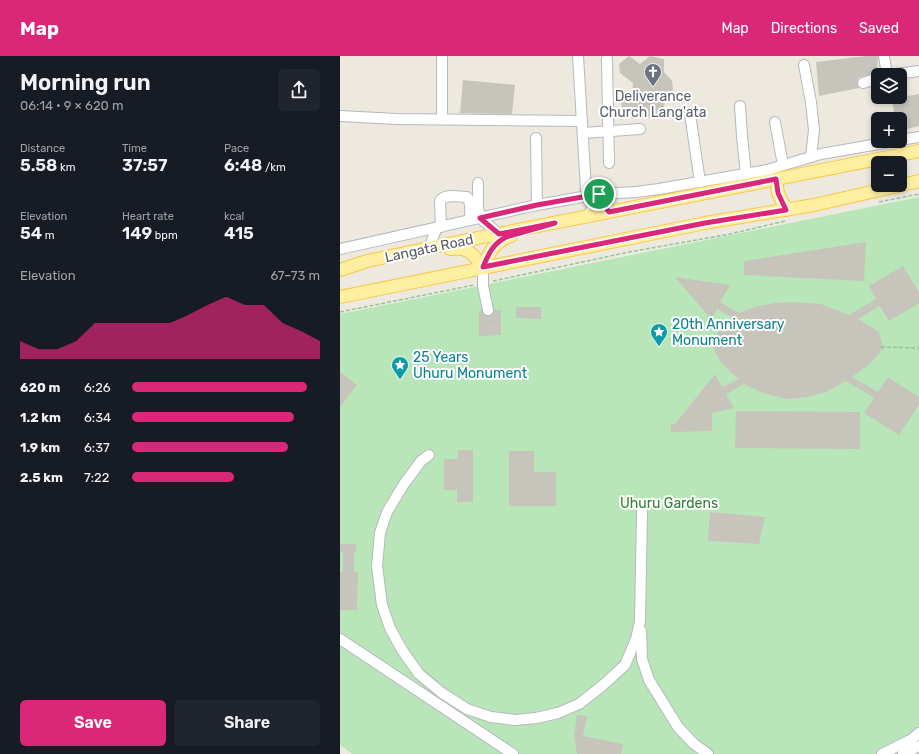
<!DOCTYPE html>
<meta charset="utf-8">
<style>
:root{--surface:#171b24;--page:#20242c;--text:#f1f3f6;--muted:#9ea1a6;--accent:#db2777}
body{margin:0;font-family:Rubik,sans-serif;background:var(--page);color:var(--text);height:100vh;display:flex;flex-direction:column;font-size:15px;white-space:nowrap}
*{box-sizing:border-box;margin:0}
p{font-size:13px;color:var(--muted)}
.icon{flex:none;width:22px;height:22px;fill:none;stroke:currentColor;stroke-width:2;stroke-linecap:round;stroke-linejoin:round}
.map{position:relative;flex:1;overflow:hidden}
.drawer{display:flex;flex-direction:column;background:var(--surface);width:340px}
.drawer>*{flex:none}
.buttons{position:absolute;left:531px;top:12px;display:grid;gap:8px}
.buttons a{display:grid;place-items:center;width:36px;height:36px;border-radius:6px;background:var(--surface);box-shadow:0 2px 6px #0003;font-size:20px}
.pin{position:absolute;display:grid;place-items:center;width:34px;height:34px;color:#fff;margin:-17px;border:2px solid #fff;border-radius:50%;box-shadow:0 1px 4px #0007}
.round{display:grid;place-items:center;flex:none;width:42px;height:42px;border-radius:6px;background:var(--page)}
.head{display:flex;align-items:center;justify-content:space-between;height:68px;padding:0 20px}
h1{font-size:22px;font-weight:600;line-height:30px}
.figures{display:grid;grid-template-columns:repeat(3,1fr);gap:6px;height:68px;padding:4px 20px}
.figures div{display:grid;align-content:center}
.figures b{font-size:17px;font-weight:600}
.figures small{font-size:11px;font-weight:400}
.figures p{font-size:11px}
.chart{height:112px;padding:8px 20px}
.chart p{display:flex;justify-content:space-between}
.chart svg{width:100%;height:72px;margin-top:4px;fill:var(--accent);opacity:.7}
.primary-button{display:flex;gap:8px;margin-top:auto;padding:8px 20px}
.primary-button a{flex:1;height:46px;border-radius:6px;background:var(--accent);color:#fff;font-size:16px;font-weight:600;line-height:46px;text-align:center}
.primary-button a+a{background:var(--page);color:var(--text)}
ul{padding:0 20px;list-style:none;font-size:13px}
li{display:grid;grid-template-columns:64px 48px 1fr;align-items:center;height:30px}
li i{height:10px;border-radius:5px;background:var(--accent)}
header{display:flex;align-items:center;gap:24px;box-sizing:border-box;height:56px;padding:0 20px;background:var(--accent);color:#fff}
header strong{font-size:19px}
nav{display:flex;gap:22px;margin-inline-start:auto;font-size:14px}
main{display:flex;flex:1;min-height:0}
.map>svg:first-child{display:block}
.green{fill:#b9e6b9}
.building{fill:#c7c4bc}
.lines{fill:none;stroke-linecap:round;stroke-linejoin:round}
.minor-tunnel{stroke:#c8c6c0;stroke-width:10;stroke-dasharray:10 5;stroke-linecap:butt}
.minor-casing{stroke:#b5b8bd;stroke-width:12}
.major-casing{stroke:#f9c84b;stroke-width:14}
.path{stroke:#91c59f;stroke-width:1.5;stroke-dasharray:4 2;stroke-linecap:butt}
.minor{stroke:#fff;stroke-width:10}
.major{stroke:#fff0a1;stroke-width:12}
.route-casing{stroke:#fff;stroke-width:8}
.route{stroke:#db2777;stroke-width:5}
.labels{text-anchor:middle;stroke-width:4;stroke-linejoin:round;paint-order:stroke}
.worship-label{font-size:14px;fill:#5b616d;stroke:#fff}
.street-label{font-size:14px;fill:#585c61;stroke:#fff}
.culture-label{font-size:14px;fill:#0d838f;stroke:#fff;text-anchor:start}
.park-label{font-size:14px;fill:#2e8232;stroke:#fff}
</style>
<header>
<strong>Map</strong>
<nav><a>Map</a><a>Directions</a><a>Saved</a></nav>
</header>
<main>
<section class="drawer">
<div class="head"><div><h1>Morning run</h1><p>06:14 · 9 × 620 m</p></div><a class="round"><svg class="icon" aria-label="share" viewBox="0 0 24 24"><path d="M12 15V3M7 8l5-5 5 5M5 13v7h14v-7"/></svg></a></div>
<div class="figures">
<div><p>Distance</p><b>5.58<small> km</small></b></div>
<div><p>Time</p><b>37:57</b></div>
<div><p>Pace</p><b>6:48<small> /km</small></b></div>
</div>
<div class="figures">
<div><p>Elevation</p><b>54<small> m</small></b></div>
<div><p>Heart rate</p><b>149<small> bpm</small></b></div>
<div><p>kcal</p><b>415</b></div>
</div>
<div class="chart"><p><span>Elevation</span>67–73 m</p>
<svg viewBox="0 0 160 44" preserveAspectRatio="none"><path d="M0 44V33L10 38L20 38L30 33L40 22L50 22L60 22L70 22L80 22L90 17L100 11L110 6L120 11L130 11L140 22L150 27L160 33V44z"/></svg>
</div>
<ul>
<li><b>620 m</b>6:26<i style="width:93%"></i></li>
<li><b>1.2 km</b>6:34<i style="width:86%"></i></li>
<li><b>1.9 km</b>6:37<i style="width:83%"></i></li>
<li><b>2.5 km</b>7:22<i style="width:54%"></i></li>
</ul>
<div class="primary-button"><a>Save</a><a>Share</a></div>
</section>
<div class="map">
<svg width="579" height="698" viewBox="0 0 579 698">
<rect width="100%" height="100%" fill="#ede9df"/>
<polygon class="green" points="579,141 579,698 12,698 0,689 0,258"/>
<g class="building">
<polygon points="289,0 300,8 310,0 324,3 324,16 332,25 333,34 325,45 323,55 310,62 304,59 294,63 283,58 281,46 292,37 293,27 280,17 279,8"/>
<polygon points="526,0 538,0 537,16 518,22 517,29 519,32 479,40 476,6"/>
<polygon points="123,24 175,29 172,58 120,57"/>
<polygon points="579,38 579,70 560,75 560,63 555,63 552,43"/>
<polygon points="526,186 524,225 404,219 404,205"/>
<polygon points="563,210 579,236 579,247 549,265 540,250 518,263 539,276 544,294 540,294 539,298 527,310 512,321 538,336 548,321 579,341 579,349 559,379 524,357 534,342 506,325 486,336 467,341 448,343 423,337 404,328 386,338 394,352 372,357 372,375 331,376 331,368 335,368 375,318 382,331 399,323 390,316 380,305 373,292 374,282 384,269 393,262 377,253 371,263 335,221 390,229 380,246 399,257 415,251 435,247 455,246 481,248 509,259 536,243 529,230"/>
<polygon points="176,251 201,251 201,263 176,262"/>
<polygon points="141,254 143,259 149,260 153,259 154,254 161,254 161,279 139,280 139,255"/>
<polygon points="0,316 17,329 0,351"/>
<polygon points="396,355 520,356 520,393 395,392"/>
<polygon points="118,394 133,394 133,446 117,446 117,434 104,434 104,403 118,403"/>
<polygon points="169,395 194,395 194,416 216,416 216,450 169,450"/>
<polygon points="370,456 425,461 419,488 368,485"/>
<polygon points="0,488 16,488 16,496 14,496 14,516 18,516 17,554 0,554 0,516 3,516 3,496 0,496"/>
<polygon points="237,659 247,660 243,680 283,688 281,698 237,698 234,679"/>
</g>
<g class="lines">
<polyline class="minor-tunnel" points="148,254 152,279"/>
<defs>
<g id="minor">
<polyline points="238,0 246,134"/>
<polyline points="544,0 547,19"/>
<polyline points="267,3 269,107"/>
<polyline points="464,9 471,46 474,74 471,101"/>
<polyline points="547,19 579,15"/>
<polyline points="523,27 538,22"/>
<polyline points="400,50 402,80 406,118"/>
<polyline points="350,58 360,126"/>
<polyline points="0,60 57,63 242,65"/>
<polyline points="102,63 102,0"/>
<polyline points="435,66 443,109"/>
<polyline points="243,77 300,73"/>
<polyline points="196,82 197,149"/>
<polyline points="560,84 579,81"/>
<polyline points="138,127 138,150 140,162 159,178"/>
<polyline points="256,135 258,135 262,146 269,156"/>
<polyline points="248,161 252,152 255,136 253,135"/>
<path d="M101,171L100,145C105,137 118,141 127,141C132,147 130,157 130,164"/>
<polyline points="89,192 97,171"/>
<polyline points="0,193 197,149 259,138 296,136 319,133 427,114 481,98 555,85"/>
<polyline points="143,211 143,230 148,254"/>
<polyline points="89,399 81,405 64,428 47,456 40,477 37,510 42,549 50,572 62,594 79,618 102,637 127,653 151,661 175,664 196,662 218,657 239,648 262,630 285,609 296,583 300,565 302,455"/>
<polyline points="301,575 302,603 309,624 338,671 354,688 368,698"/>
<polyline points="0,583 173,698"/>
<polyline points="542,698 572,683 579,677"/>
<polyline points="563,698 579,690"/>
</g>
<g id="major">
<polyline points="436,123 438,137 446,154"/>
<path d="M110,193C128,190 133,198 143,211C150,196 154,185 171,180"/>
<polyline points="0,214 27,205 122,185 579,95"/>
<polyline points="0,241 365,167 474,149 579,125"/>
</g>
</defs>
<use href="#minor" class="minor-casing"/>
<use href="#major" class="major-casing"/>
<g class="path">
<polyline points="539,146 579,138"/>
<polyline points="153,225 289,196 390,178 445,165"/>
<polyline points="0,256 134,229"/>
<polyline points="541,291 579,292"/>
</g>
<use href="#minor" class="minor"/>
<use href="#major" class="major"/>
</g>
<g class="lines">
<defs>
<path id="route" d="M436,123L438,137L446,154L365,167L143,211C149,197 152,189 166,181L215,167L159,178L140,162L197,149L259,138L264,150L269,156Z"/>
</defs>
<use href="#route" class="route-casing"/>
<use href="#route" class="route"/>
</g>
<defs>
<symbol id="church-pin" viewBox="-11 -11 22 30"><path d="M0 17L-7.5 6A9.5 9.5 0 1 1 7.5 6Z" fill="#6b7280" stroke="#fff"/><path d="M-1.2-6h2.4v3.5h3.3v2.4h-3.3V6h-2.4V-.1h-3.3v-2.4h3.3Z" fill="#fff"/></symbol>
<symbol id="sight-pin" viewBox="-11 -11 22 30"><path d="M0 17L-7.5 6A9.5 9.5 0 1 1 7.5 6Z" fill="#0f9aa8" stroke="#fff"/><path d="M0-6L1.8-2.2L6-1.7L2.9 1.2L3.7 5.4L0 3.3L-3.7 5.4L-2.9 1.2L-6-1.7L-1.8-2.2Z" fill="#fff"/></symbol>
</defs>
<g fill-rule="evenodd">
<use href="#church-pin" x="303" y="6" width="20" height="27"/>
<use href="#sight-pin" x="309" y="266" width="20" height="27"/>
<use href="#sight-pin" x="50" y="299" width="20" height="27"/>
</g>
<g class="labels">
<g class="worship-label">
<text x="313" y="45">Deliverance<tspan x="313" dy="16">Church Lang'ata</tspan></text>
</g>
<g class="street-label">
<text transform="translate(89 192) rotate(-12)" y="5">Langata Road</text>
</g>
<g class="culture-label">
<text x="332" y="273">20th Anniversary<tspan x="332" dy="16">Monument</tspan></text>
<text x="73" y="306">25 Years<tspan x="73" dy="16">Uhuru Monument</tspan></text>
</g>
<g class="park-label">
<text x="329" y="452">Uhuru Gardens</text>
</g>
</g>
</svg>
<div class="buttons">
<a><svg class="icon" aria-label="layers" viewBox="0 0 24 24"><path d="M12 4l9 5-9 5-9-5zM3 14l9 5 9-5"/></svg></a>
<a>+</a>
<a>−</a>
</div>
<div class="pin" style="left:259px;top:138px;background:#1e9e55"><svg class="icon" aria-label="arrive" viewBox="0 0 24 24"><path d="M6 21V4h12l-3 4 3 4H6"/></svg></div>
</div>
</main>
